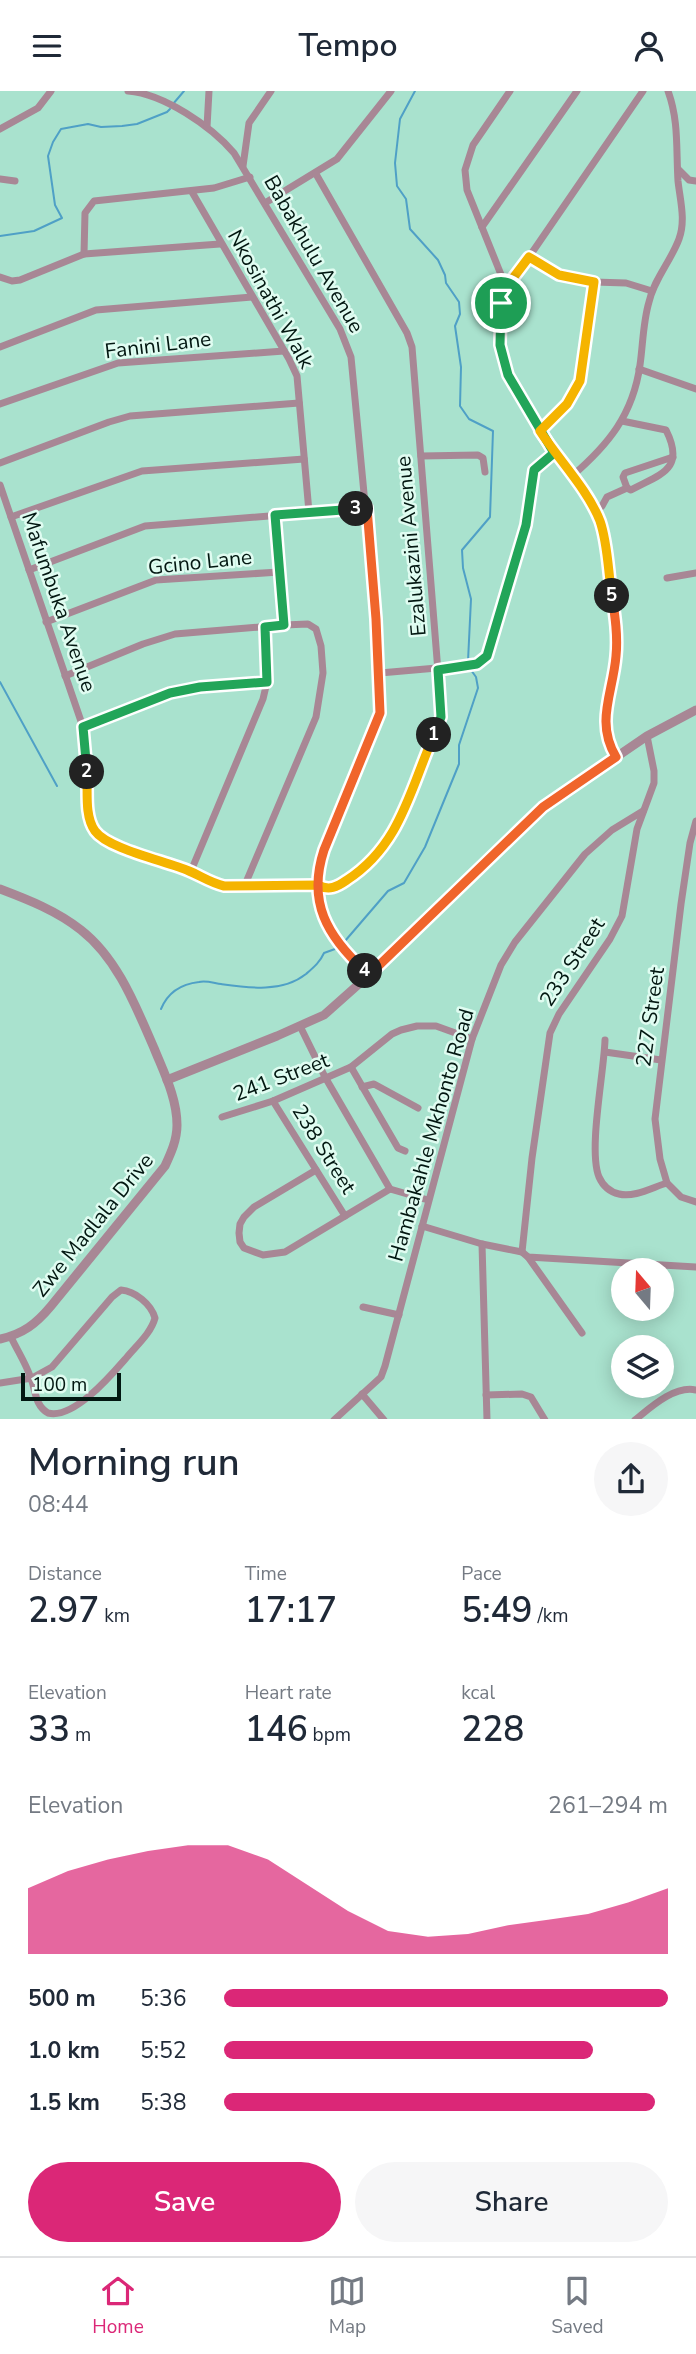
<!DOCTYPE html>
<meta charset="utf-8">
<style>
:root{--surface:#fff;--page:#f6f6f7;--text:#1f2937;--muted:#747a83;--line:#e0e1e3;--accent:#db2777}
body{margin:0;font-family:"Nunito Sans",sans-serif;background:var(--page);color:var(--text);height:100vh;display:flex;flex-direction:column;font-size:26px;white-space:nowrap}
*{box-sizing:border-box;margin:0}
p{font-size:23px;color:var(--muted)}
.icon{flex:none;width:38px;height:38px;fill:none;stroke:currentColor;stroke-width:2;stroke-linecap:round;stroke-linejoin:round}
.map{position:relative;height:1328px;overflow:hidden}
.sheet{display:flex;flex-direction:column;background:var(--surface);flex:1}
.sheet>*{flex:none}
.needle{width:46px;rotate:341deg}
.tools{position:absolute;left:611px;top:1167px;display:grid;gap:14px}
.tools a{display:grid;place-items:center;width:63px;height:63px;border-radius:50%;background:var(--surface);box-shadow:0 4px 18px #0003;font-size:35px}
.scale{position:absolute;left:21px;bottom:18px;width:100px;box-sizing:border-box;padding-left:7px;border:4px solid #021711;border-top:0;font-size:19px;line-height:24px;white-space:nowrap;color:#021711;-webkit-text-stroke:5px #e0fcf1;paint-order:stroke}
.pin{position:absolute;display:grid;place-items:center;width:60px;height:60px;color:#fff;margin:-30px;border:4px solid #fff;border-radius:50%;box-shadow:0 2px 7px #0007}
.km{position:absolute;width:35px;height:35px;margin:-18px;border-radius:50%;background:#222;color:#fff;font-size:19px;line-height:35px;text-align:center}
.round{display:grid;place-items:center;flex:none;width:74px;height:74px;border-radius:37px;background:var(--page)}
.headline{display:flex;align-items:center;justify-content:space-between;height:119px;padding:0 28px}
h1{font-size:38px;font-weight:600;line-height:52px}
.metrics{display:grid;grid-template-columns:repeat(3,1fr);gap:10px;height:119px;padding:7px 28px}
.metrics div{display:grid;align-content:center}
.metrics b{font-size:35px;font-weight:600}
.metrics small{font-size:19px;font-weight:400}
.metrics p{font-size:19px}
.chart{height:196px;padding:14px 28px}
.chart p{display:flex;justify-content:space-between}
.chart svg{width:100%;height:126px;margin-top:7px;fill:var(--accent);opacity:.7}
.primary-button{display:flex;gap:14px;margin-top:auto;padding:14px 28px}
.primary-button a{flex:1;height:80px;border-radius:42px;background:var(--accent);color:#fff;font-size:28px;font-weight:600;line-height:80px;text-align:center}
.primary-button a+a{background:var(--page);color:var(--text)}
ul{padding:0 28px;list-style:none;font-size:23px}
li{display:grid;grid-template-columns:112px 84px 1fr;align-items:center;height:52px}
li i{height:18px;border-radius:9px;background:var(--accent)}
header{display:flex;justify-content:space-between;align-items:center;height:91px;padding:0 28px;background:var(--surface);font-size:32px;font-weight:600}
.dock{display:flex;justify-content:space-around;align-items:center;height:98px;border-top:2px solid var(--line);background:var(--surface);font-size:19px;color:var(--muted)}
.dock a{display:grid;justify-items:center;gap:4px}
.dock .current{color:var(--accent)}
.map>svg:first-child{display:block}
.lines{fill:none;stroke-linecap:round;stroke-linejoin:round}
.stream{stroke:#4fa0c6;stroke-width:2}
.minor{stroke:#a88795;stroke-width:7}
.tertiary{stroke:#a88795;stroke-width:9}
.split-1-casing{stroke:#fff;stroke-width:14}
.split-2-casing{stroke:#fff;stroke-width:14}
.split-3-casing{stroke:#fff;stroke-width:14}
.split-4-casing{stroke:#fff;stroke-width:14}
.split-5-casing{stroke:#fff;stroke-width:14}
.split-6-casing{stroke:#fff;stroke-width:14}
.split-1{stroke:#22a559;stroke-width:9}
.split-2{stroke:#f5b400;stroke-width:9}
.split-3{stroke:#22a559;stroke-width:9}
.split-4{stroke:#f0652b;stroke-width:9}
.split-5{stroke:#f0652b;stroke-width:9}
.split-6{stroke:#f5b400;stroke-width:9}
.labels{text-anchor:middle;stroke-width:5;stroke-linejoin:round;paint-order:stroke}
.street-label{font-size:21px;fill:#021711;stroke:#e0fcf1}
</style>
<header><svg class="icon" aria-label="menu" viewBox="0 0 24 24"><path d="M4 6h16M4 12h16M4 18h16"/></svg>Tempo<svg class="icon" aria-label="person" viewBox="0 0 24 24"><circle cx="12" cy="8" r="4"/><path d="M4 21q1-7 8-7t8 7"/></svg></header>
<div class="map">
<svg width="696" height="1329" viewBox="0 0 696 1329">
<rect width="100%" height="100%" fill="#a9e2ce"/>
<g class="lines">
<g class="stream">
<polyline points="415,0 400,28 395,72 397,95 406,108 410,138 438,169 445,184 446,192 459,211 460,223 455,235 461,276 460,315 469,328 493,340 490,426 462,459 463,477 471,508 468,570"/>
<polyline points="173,13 184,0"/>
<polyline points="0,145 34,140 62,127 55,114 48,65 53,51 61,38 88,33 101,36 122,35 137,33 167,21 170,18"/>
<polyline points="0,591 57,695"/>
<polyline points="345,850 388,800 404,792 425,756 459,673 459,654 478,597 476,586 471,579"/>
<path d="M161,918C168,901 181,893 199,891C205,889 214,892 221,893C249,897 282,902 306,883C314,876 320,871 324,862L335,858"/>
</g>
<g class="minor">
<path d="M128,0C164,3 211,35 234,62L340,238L351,266L376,528L381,609L380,622L374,641L324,759C306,816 329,847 369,884"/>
<polyline points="510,0 473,54 465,79 467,99 506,196 501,212 500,254 508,284 554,362 589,409 603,440 617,545 616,568 605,639 610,655 616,666"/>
<polyline points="207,36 209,0"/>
<polyline points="0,38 38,17 51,0"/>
<polyline points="243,75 249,32 271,0"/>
<polyline points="678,78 689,89 696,90"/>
<polyline points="0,88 15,90"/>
<polyline points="192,101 289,268 297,285 309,421"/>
<polyline points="265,112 337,68 391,0"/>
<polyline points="482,136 577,0"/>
<polyline points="84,163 85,122 94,110 214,97 250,86"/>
<polyline points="529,166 551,180 568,188 594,191 626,192 652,200"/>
<polyline points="0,186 12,190 20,189 84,163 220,153"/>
<polyline points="506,196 529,166 643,0"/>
<polyline points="0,256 96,219 252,206"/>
<polyline points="639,278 696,298"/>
<polyline points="0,313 118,272 284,260"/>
<polyline points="540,340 567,313 580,290 594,191"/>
<polyline points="421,365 478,364 483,367 485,381"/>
<polyline points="0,372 109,331 130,325 299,312"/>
<path d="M572,385C608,354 633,324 640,274C643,253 643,231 649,211C654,188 671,170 679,148C686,129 680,109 678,90C676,58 679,30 668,0"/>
<path d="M0,394L83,636L89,726L96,742L111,752L191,780L224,795L318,794C345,808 385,757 397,736L438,635L441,618L412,256L407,242L316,83"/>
<polyline points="627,397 623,386 625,382 673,366"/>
<path d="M596,421L602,415L607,406L627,397L631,399C660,383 686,379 666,339L622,330"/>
<polyline points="275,424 284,534"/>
<polyline points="11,426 142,380 304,368"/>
<polyline points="29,479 145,435 367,417"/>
<polyline points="667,487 696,482"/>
<polyline points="46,531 156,489 279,481"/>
<polyline points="380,582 471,574 484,568 526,434 534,379 554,362"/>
<polyline points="65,585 143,553 175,543 284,534 308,533 316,538 321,555 323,582 316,626 244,796"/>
<polyline points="83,636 170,602 185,598 267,591"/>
<polyline points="696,730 690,752 681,813 655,1028 660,1068 667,1092 681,1106 696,1111"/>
<polyline points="191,780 263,608 267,591 265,536"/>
<polyline points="300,935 325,986 390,1098 428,1109"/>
<path d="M605,949C604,982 588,1059 599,1086C603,1095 610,1101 619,1103C634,1107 653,1096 667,1092"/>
<polyline points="605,961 661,969"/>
<polyline points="351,976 398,1057 405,1060"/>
<polyline points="362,996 374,993 418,1017"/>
<polyline points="273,1010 345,1125"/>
<polyline points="222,1026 273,1010 351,976 392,943 401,939 417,935 436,935 472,948"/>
<polyline points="316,1079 254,1116 244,1126 240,1133 239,1142 240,1151 244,1157 263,1164 285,1161 390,1098"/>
<polyline points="422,1135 482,1153 522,1161 528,1166 696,1176"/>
<polyline points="482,1153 487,1329"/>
<polyline points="522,1161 532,1067 550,942 559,923 610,848 622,825 637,738 654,692 654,680 647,645"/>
<polyline points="528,1166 582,1242"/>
<polyline points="363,1216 399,1224"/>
<path d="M0,1292L32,1287L52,1276L112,1206L121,1199C135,1200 151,1213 155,1227C151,1242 137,1254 127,1266C113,1282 74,1329 48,1322C34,1314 36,1298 30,1285C25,1271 17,1259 11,1246"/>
<polyline points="362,1303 384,1329"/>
<polyline points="486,1304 522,1303 531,1306 545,1329"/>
<polyline points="334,1329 381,1286 385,1275 472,948 501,874 515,851 585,763 612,739 643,720"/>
<path d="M635,1329C651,1316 675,1294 696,1299"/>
</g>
<g class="tertiary">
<path d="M0,798C29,809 57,820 81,839C118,868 136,916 154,957C164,982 177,1007 177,1034C177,1049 171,1062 165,1075L51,1215C36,1233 23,1243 0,1248"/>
<polyline points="167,989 277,945 324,924 369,884 543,716 647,645 696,619"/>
</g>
</g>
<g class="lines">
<defs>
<polyline id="split-1" points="434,644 441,626 438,579 477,573 487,565 526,434 534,379 554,362 508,284 500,254 501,212"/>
<path id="split-2" d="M87,681C88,698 84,725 95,740C108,758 166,770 189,780C201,785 211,792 224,795L318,794C329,800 337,796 347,789C401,754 410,698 434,644"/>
<polyline id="split-3" points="87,681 83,636 170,602 200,596 267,591 265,536 284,534 275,424 356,418"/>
<path id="split-4" d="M356,418L367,417L376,528L380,622L324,759C307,811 327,845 365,880"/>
<path id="split-5" d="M365,880L369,884L543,716L616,666C595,631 613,602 616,565C618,545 615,525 612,505"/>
<path id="split-6" d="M501,212L504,199L529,166L559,184L594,191L580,290L567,313L540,340C559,369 588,399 600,430C608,453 608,481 612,505"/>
</defs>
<use href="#split-1" class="split-1-casing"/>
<use href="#split-2" class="split-2-casing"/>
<use href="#split-3" class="split-3-casing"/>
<use href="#split-4" class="split-4-casing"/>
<use href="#split-5" class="split-5-casing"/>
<use href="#split-6" class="split-6-casing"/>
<use href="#split-1" class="split-1"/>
<use href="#split-2" class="split-2"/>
<use href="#split-3" class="split-3"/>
<use href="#split-4" class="split-4"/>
<use href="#split-5" class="split-5"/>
<use href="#split-6" class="split-6"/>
</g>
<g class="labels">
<g class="street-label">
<text transform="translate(314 163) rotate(60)" y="7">Babakhulu Avenue</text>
<text transform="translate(271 208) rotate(61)" y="7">Nkosinathi Walk</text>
<text transform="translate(158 254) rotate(-7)" y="7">Fanini Lane</text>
<text transform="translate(411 455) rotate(-95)" y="7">Ezalukazini Avenue</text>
<text transform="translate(200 471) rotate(-6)" y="7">Gcino Lane</text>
<text transform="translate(59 511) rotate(71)" y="7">Mafumbuka Avenue</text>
<text transform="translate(572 871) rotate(-57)" y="7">233 Street</text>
<text transform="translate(650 926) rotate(-82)" y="7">227 Street</text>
<text transform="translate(281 986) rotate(-21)" y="7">241 Street</text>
<text transform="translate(431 1044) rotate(-74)" y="7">Hambakahle Mkhonto Road</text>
<text transform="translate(324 1058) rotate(58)" y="7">238 Street</text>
<text transform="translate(93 1134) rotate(-51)" y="7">Zwe Madlala Drive</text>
</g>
</g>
</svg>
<div class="tools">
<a><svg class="needle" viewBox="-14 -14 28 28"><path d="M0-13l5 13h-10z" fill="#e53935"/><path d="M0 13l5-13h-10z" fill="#747a83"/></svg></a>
<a><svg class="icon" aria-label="layers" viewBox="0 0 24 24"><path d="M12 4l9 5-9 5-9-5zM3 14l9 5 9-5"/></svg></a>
</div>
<div class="scale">100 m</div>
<div class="pin" style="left:501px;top:212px;background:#1e9e55"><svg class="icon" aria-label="arrive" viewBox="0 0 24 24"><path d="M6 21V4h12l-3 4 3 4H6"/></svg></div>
<b class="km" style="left:434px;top:644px">1</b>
<b class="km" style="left:87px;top:681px">2</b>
<b class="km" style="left:356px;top:418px">3</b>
<b class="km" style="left:365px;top:880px">4</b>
<b class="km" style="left:612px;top:505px">5</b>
</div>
<section class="sheet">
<div class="headline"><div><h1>Morning run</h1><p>08:44</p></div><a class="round"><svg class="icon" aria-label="share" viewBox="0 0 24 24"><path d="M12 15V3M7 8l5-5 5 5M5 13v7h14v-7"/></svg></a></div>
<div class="metrics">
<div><p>Distance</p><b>2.97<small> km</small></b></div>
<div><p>Time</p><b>17:17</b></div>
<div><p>Pace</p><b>5:49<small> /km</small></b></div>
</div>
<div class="metrics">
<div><p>Elevation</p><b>33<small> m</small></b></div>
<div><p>Heart rate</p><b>146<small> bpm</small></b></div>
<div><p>kcal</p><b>228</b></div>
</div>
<div class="chart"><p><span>Elevation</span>261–294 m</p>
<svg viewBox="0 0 160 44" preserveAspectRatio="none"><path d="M0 44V21L10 15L20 11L30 8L40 6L50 6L60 11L70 20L80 29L90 36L100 38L110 37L120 34L130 32L140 30L150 26L160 21V44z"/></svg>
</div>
<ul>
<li><b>500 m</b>5:36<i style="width:100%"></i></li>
<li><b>1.0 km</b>5:52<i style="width:83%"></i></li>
<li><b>1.5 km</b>5:38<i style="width:97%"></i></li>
</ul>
<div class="primary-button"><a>Save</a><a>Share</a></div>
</section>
<nav class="dock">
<a class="current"><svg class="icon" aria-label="home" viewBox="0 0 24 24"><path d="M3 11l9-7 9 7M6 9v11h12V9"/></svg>Home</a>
<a><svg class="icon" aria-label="map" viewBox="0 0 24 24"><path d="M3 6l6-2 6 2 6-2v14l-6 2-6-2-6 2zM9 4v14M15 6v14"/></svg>Map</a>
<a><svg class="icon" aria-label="saved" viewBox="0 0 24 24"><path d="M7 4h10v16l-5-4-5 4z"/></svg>Saved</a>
</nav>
